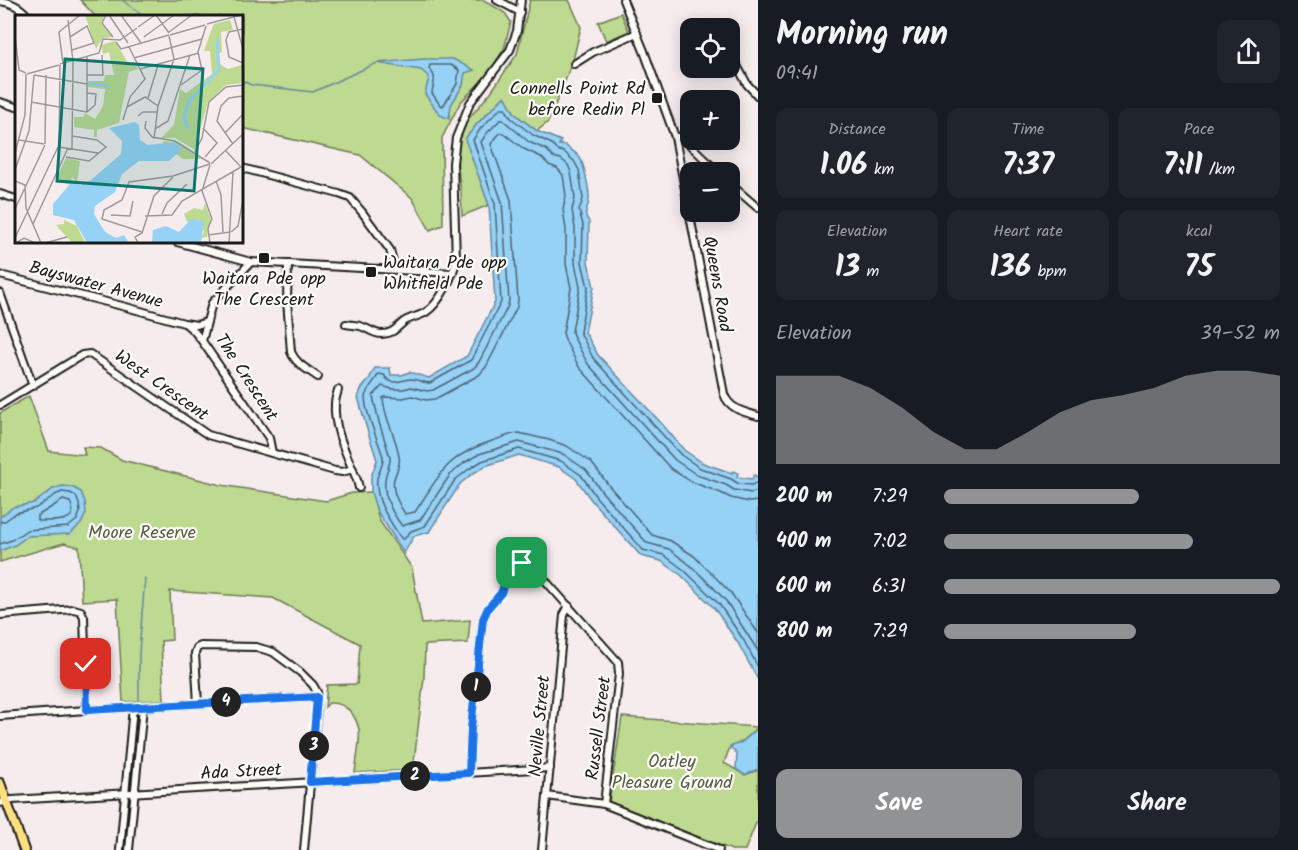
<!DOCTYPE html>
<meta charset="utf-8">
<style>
:root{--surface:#171b24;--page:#20242c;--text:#f1f3f6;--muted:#9ea1a6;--accent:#919294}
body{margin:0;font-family:Kalam,sans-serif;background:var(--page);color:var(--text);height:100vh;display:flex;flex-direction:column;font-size:22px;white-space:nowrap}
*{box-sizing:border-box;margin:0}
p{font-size:20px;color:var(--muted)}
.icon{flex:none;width:33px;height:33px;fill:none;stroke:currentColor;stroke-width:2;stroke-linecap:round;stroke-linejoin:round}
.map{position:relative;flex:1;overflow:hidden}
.side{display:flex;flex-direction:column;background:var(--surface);width:540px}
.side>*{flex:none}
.controls{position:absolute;left:680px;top:18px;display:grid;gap:12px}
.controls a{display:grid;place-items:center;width:60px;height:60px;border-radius:12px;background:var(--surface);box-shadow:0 3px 15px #0003;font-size:30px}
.pin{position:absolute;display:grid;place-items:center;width:51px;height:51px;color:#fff;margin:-26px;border-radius:12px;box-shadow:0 3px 9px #0006}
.km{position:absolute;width:30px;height:30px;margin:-15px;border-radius:50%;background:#222;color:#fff;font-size:16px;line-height:30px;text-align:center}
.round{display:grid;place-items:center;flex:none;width:63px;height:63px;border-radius:12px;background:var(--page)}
.head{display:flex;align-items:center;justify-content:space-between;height:102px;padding:0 18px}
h1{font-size:33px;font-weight:700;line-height:45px}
.metrics{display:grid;grid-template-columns:repeat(3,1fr);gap:9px;height:102px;padding:6px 18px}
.metrics div{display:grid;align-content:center;border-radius:12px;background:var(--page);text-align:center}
.metrics b{font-size:30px;font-weight:700}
.metrics small{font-size:16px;font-weight:400}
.metrics p{font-size:16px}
.chart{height:168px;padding:12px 18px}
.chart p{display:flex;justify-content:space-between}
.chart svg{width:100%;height:108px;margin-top:6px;fill:var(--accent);opacity:.7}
.button{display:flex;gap:12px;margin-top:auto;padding:12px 18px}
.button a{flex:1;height:69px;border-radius:12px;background:var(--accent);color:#fff;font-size:24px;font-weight:700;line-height:69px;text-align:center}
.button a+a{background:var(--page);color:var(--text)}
ul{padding:0 18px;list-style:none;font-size:20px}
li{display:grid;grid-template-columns:96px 72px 1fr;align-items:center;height:45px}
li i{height:15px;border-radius:8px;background:var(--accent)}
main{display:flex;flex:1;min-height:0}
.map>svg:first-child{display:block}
.green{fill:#bed990;stroke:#6d7a56;stroke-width:1.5}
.water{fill:#96d1f6;stroke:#65899f;stroke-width:1.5}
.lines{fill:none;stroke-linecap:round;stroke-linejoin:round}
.shore{stroke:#4d6473;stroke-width:1.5}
.stream{stroke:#65899f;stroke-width:1.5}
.minor-casing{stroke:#1c1c1c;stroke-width:10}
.major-casing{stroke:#1c1c1c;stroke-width:12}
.minor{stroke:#fdfcf7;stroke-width:6}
.major{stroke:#fedf80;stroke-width:8}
.route-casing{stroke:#fff;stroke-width:12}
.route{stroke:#1a73e8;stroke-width:8}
.poi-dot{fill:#1c1c1c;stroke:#fdfcf7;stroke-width:2}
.labels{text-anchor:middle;stroke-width:4.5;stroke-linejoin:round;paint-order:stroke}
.poi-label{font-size:18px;fill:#1c1c1c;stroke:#fdfcf7;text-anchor:end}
.street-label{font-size:18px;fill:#1c1c1c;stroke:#fdfcf7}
.park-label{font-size:18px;fill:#555e45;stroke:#fdfcf7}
.inset-river{fill:none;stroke:#96d1f6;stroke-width:3}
.inset-road{fill:none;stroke:#9f9999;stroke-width:1.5}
.view{fill:#0f766e;fill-opacity:0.15;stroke:#0f766e;stroke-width:3}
.inset-edge{fill:none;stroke:#1c1c1c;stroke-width:3}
</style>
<main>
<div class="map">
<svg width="758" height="850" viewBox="0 0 758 850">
<rect width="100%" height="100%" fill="#f6eced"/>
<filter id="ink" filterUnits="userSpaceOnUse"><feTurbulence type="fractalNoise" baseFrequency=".0167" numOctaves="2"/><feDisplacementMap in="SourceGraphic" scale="12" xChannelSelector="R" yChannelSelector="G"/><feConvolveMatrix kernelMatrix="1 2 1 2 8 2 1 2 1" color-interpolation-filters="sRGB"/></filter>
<g filter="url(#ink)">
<g class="green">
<polygon points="80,0 484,0 505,13 511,22 504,49 488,74 460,103 442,138 443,225 430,230 412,198 360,155 242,128 242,16 95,16"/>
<polygon points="530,0 569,0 581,27 574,56 564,84 548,122 537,131 515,114 505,96 477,124 466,139 489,205 462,216 461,192 457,160 458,137 465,123 491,92 517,54"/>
<polygon points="621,13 629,31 606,41 598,22"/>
<path d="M29,396L49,451L85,455L83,447L101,448L122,460L221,485L326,501L352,493L372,492L379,520L412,568L422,624L470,620L468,643L425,645L424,678L413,770L355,773C356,762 361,738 359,729C355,713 345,702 329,703L325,707L327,685L357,684L360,644L273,598L170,591L172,640L161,641L164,700L123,702L117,599L82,601L79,547L64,543L0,562V413Z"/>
<polygon points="622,717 758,727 742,742 730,747 724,763 745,775 758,770 758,818 745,850 732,850 609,802"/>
</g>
<g class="water">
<polygon points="423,59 453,59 474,70 465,73 463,85 451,105 449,119 440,115 425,94 429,77 421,70 377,63"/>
<path d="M505,96L515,114L537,131L561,141L559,145H565C570,149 577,153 580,158C584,164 590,193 589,200C588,210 582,212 589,222L588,262L594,287L585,332L598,355L663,425L684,450L703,463L732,473L733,471L738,473L737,477L752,479L754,475L758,477V680L738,643L715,609L681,575L661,561L641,556L592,501L576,479L559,467L519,455L485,466L472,474L460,484L429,532L414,536L404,553L377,511L371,492V477L377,460L366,426L358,397L361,389L368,381L375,368H390L391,375H402L409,372L429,378L467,356L495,302L489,205L465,139L477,124Z"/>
<polygon points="62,486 72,487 81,492 85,502 86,513 81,524 70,534 28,536 15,545 0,551 0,517 13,507 34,503 53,489"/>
<polygon points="758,728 758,769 745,775 736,769 737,754 730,747 742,742"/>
</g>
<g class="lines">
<g class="shore">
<path d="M430,65H451L459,70L457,84L443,106L440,105L432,93C433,83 438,77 429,69Z"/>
<path d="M758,482L752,485L739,484L731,479L700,468L681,455L593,358L580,332L588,287L582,262L583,225L579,210L583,199L579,170L574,161L564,152L557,150L552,144L533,135L511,118L505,108H501L481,128L473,140L495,204L501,302L471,360L430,383C424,383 417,379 411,379C400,379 392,388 384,375L379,374C375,380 369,387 366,394C361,404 380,444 383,457C384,465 378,472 377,479C375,500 388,518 399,535L402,539H404L411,531L425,526L455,480L469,469L482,461L519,449L561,461L581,475L597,498L643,550L664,555L684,570L719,604L743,639L758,667"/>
<path d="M758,491L751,493L734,490L726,485L697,475L675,460L588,364L574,338L572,332L580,287L575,263V228L572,210L575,198L571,172L568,165L561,159L553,157L547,150L529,142L503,120H500L487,133L481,142L502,202L509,301L507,308L479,362L474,368L433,390L427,391L411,387L404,389H392L382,386L373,396L379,422L390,457C391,466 385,472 385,481C383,497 393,514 402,526L420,520L450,475L464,463L479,454L519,442L563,454L586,470L603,493L647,543L669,549L690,565L710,584L726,601L758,651"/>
<path d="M63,500L70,502C81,524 53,521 39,521L37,520V516Z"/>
<path d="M758,501L749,502L731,498L721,493L692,482L671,469L579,367L566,342L563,333L571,288L566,264V230L563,209L566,196L563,175L557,168L549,165L541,157L524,149L503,133H500L491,144L511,200L518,300L517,307L486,367L479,375L435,399L426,400L412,396L403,398L385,397L383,398C384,419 397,437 399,457C401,465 396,471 394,479C391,491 399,504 405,514L415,512C440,475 445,456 492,441C501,438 510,434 519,433L549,440L567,446L591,462L610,487L652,535L671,541L694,556L731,593L758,633"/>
<polyline points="0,522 5,521 16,513 36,508 55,495 62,492 70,493 76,496 79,504 80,512 77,520 68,527 27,530 12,540 0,544"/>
</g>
<g class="stream">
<polyline points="122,0 143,16"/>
<polyline points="242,81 252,85 313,92 377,63"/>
<polyline points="139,700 139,652 145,578"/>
</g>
<defs>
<g id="minor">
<polyline points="497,0 520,12"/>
<path d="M623,0L644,51L675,137L724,394C729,409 744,412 758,416"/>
<path d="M0,1C13,3 20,7 28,16"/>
<polyline points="729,51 747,84 758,96"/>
<polyline points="574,64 593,52 637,33"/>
<polyline points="0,102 16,107"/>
<polyline points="675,137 680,137 685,140 718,172"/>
<polyline points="242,168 339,194 350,198 362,212 390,250 395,269"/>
<polyline points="729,183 758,208"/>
<polyline points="0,194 16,199"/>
<polyline points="177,242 251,262 453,273"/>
<polyline points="251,262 212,303 202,341 269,438 272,453"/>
<path d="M288,264L287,300L291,352C296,364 307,369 318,377"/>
<polyline points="0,275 126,307 184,323 197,325 206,322"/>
<polyline points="0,293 33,386"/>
<polyline points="186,324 194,331 202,341"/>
<path d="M346,324C351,325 356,325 360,326C368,328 373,334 382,334C393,334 397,327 405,321C412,317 420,316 426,312C439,304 454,275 456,260L453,163L456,138L470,103L510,50L517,31L521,0"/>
<path d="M338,390C337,394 335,399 335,404C333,429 348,457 357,480L359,488"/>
<polyline points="0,405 82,355 90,354 208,435 335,471 342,472 353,469"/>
<polyline points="0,615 74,609 81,611 84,617 87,710"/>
<polyline points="198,704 195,653 197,648 201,646 256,647 273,652 300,672 313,685 317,692 317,707 304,850"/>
<polyline points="0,716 87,710 317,697"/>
<polyline points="469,773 471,728 483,619 488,608 501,593 507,573 511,567 522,563 530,565 536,570 618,662 619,674 604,804"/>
<polyline points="547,796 604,804 719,850"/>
<polyline points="0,803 12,800 550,768"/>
<polyline points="120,850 133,707"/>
<polyline points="129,850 143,707"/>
<polyline points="542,850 564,615 569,606"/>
</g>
<polyline id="major" points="0,783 24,850"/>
</defs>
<use href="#minor" class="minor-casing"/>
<use href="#major" class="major-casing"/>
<use href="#minor" class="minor"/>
<use href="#major" class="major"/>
</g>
</g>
<g class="lines" filter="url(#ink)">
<defs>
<polyline id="route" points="86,664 87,710 317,697 310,782 469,773 471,728 483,619 488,608 501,593 509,570 514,565 522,563"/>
</defs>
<use href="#route" class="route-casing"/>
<use href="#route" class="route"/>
</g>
<g class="poi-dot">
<rect x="651" y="92" width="12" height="12" rx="3"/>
<rect x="258" y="252" width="12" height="12" rx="3"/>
<rect x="365" y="266" width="12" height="12" rx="3"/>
</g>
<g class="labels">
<g class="poi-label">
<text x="645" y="94">Connells Point Rd<tspan x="645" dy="21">before Redin Pl</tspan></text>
<text x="383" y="268" text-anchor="start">Waitara Pde opp<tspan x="383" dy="21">Whitfield Pde</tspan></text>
<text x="264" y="284" text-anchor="middle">Waitara Pde opp<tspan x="264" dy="21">The Crescent</tspan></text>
</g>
<g class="street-label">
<text transform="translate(96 284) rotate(15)" y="6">Bayswater Avenue</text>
<text transform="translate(718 284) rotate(80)" y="6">Queens Road</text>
<text transform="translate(247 377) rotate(57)" y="6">The Crescent</text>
<text transform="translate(162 385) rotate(35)" y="6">West Crescent</text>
<text transform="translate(539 726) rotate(-85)" y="6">Neville Street</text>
<text transform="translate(598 728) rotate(-83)" y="6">Russell Street</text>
<text transform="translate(241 771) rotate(-3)" y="6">Ada Street</text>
</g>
<g class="park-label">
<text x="142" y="538">Moore Reserve</text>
<text x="672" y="767">Oatley<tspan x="672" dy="21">Pleasure Ground</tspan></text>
</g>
</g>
<g transform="translate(15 15)">
<rect width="228" height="228" fill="#f6eced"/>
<path d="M70,0H90L86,8L98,22L88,23L81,34ZM215,5L218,15L206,17L207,37L203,39L206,50L213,54L227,50L226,68L211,70L193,87L180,135L160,123H146L159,110L165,74L171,78L197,59L195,36H189L196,16L199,9ZM100,26L113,48L120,47L123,54L114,57L104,108L82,115V122H79V115L59,112V102H68L70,98L80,104L88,91L90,74L73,72V66H89L90,60H99L94,37L88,39L86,30ZM148,126L163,127L187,144H168L161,139L163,136L149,130ZM51,143L65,146L62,168L57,162L54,170L41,164ZM190,188L196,205L192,222L186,223L189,217L185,205L172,207L169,199L179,193L188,195ZM49,205L62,211L70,228H57L41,210L49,209Z" fill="#bed990"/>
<path d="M120,107L124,110L125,125L133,130L160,127L167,134L154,146H124L107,159L100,177L80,191L79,199L90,217L101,223L109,220L114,228H72L59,205L38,200V189L55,169V164L65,170L76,165L106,139L107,126L94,113ZM176,204L189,206L186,228H137L138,215L151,211L164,217Z" fill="#96d1f6"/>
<path class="inset-river" d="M74,68L93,71M173,114L169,103L174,86L204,55L202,23"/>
<path class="inset-road" d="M91,0L87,8L98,22M94,0L113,28M106,0L126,28M141,0L154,18M219,2L228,34M53,5L58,46L57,134M192,9L226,0M123,12L140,0M154,17L177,0M155,20L190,10M0,21L4,55L11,58M55,22L72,11L79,28L57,35M129,22L159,0M101,27L106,34L154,20M119,43L187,24M228,48L214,42L211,25L214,17L228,14M45,49L84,38L88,24L105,25L122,13M48,49L44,17L65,0M125,54L184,38M12,59L44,50M19,60L72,69M72,60H88L87,40M166,70L187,55L183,37L191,11M133,83L143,50M16,87L72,97M112,92L130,82L143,91M72,97V42M72,97L80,90L81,79L72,78M123,101L128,97H142M108,105L115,82L130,64L114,32M131,106L130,113L137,122L160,126L195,148M188,113L202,128L190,142M140,114L153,106L175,40M210,118L228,99M139,124L143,91L159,44L154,21M4,125L29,129M30,129L31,60M218,129L202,106L206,91L214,83L228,81M44,131L45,50M44,132L83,138M180,137L187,123L194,87L211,72L228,70M0,138L10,100L11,59M51,142L74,146L91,132L82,125L57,121M196,149L228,119M0,155L14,116L19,60M0,166L10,170L11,193L26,228M201,166L206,180L208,217M0,194L30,130M147,199L152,188L172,169M96,200L115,201L118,186M130,201L157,200L167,186L226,152L211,136M18,209L53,133M127,217L87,204L89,195L107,185L114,167L158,161L195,149M216,217L223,211L228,185M193,220L215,217M0,223L43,132M1,228L9,223L20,228M30,228L52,222M123,228L120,222L127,218L139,181L158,162M195,228L193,213L197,204L187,176L195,150M214,228L218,157"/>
<path class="view" d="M50,44L188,54L179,176L42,166Z"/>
<rect width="228" height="228" class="inset-edge"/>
</g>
</svg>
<div class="controls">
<a><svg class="icon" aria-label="locate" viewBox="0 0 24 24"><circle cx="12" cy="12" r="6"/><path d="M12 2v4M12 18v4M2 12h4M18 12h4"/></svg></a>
<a>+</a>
<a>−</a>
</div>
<div class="pin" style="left:522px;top:563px;background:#1e9e55"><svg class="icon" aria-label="arrive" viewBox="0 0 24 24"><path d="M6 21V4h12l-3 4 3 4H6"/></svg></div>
<div class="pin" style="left:86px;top:664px;background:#d93025"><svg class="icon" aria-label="check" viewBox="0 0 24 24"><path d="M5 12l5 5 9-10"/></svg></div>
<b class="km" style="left:476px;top:687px">1</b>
<b class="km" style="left:415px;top:776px">2</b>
<b class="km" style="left:314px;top:746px">3</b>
<b class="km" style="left:226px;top:702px">4</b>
</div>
<section class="side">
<div class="head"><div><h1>Morning run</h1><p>09:41</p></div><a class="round"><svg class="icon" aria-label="share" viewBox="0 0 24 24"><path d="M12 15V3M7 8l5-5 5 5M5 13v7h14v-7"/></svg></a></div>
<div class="metrics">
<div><p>Distance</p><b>1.06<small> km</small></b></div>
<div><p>Time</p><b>7:37</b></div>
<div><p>Pace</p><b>7:11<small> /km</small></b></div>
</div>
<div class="metrics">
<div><p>Elevation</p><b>13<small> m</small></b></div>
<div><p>Heart rate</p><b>136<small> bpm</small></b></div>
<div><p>kcal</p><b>75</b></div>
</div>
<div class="chart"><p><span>Elevation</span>39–52 m</p>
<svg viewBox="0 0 160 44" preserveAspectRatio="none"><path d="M0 44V8L10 8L20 8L30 13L40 21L50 31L60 38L70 38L80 31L90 23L100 18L110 16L120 13L130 8L140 6L150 6L160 8V44z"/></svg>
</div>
<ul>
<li><b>200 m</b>7:29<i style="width:58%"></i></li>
<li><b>400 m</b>7:02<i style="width:74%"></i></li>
<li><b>600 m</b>6:31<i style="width:100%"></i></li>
<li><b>800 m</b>7:29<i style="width:57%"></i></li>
</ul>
<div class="button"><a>Save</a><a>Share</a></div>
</section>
</main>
